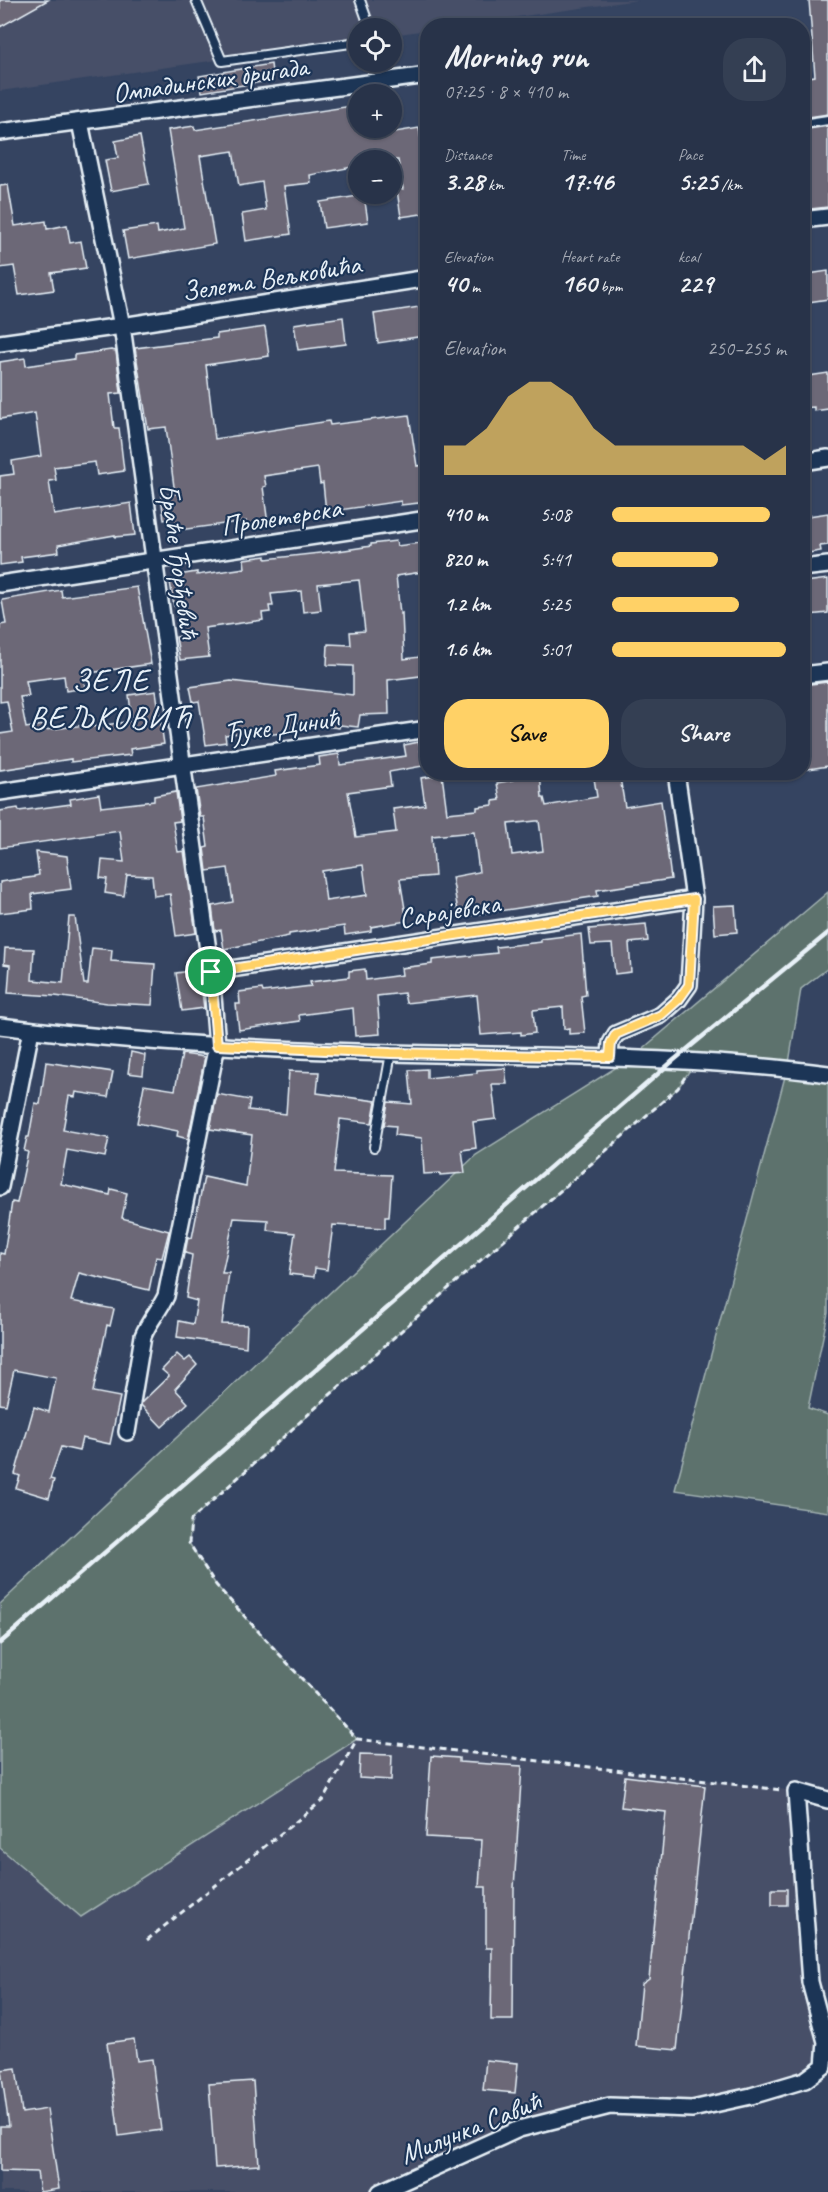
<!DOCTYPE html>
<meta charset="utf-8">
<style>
:root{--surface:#283349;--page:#343f53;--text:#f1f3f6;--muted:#a5aab4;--line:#444e61;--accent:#ffd166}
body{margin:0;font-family:Caveat,sans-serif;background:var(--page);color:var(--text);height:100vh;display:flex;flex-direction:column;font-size:22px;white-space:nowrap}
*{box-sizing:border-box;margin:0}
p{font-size:20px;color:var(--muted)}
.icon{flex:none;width:33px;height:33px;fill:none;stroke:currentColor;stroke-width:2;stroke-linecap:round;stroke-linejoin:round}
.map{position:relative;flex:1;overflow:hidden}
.sheet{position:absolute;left:420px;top:18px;width:390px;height:762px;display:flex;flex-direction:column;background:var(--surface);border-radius:24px;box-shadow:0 2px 4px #0004,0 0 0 2px var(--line)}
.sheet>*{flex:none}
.fabs{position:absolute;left:348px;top:18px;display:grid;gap:12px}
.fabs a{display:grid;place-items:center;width:54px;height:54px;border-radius:50%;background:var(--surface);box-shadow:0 2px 4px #0004,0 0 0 2px var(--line);font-size:30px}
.pin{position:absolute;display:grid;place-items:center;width:51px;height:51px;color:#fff;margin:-26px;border:3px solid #fff;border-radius:50%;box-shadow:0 2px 6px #0007}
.round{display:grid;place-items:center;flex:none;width:63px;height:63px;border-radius:24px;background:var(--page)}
.overview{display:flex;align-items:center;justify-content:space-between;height:102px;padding:0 24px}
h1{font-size:33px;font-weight:700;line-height:45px}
.metrics{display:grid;grid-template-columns:repeat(3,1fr);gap:9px;height:102px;padding:6px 24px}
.metrics div{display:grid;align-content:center}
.metrics b{font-size:26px;font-weight:700}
.metrics small{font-size:16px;font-weight:400}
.metrics p{font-size:16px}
.chart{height:168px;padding:12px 24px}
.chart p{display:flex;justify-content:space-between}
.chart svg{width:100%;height:108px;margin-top:6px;fill:var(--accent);opacity:.7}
.action{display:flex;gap:12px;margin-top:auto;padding:12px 24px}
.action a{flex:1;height:69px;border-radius:24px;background:var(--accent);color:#111;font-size:24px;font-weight:700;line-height:69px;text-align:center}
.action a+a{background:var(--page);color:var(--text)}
ul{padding:0 24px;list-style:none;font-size:20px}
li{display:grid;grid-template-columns:96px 72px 1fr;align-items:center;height:45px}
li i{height:15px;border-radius:8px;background:var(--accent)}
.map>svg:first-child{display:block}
.built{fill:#464f68}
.green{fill:#5d726d;stroke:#a2b2b2;stroke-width:1.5}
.building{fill:#6c6877;stroke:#e8f1f8;stroke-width:1.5;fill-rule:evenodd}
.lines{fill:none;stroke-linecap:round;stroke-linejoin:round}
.service-casing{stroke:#e8f1f8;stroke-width:12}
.minor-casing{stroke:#e8f1f8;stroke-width:20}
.path{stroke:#e8f1f8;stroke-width:3;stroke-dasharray:6 4.5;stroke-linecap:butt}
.service{stroke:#1d3557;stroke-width:8}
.minor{stroke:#1d3557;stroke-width:15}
.rail{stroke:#e8f1f8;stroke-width:4.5}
.route-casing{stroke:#fff;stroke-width:12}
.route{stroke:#ffd166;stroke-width:8}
.labels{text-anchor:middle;stroke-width:4.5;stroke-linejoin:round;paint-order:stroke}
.street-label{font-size:28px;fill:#e8f1f8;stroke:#1d3557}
.quarter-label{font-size:32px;letter-spacing:1.5px;fill:#e8f1f8;stroke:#1d3557}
</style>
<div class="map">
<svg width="828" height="2192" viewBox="0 0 828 2192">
<rect width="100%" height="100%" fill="#354461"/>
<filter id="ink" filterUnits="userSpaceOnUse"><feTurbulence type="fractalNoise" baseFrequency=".0167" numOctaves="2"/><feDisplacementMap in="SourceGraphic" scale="12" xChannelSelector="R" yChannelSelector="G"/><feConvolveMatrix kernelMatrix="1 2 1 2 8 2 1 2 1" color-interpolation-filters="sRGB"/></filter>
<g filter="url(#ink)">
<g class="built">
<polygon points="0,0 638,0 459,25 428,26 427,30 392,35 392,28 358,28 358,40 0,91"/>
<polygon points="357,1739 796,1791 824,2066 805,2080 692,2109 610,2106 519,2129 380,2192 0,2192 0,1848 81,1917"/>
</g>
<polygon class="green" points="828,892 828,968 801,989 788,1069 828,1074 828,1313 808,1408 828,1415 828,1512 675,1490 787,1069 696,1061 678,1088 450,1287 191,1520 189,1543 216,1585 357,1739 81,1917 0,1848 0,1604 476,1155 633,1057"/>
<g class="building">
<polygon points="0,0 48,0 0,27"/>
<polygon points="809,0 828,0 828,114 802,118 802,78 815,76"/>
<polygon points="271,64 273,80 202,92 199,76"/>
<polygon points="358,105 358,128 376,128 377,135 419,128 428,182 428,213 401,217 397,190 403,189 398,160 358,160 358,166 310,175 311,183 284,186 291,234 246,241 242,214 266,210 262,182 239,186 233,151 200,156 215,244 128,259 123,231 157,226 158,233 184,228 168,130 194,126 195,130"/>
<polygon points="828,126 828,207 802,210 802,130"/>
<polygon points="140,136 149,184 111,191 105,160 118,158 115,141"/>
<polygon points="8,185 15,226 46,221 47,229 67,225 70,243 81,241 86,268 51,273 54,290 19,295 14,266 0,268 0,186"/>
<polygon points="364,195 368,222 324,228 320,202"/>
<polygon points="828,271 828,299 802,303 802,275"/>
<polygon points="419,307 424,336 378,343 374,314"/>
<polygon points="343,317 346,344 298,350 294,324"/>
<polygon points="265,327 269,356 206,365 215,439 329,421 330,425 409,415 417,466 428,464 428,502 401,505 401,501 326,512 323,483 320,484 318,468 264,476 266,486 263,487 268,524 247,527 246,521 172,531 170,519 164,520 161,496 175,494 166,427 148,429 135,348 217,338 217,334"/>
<polygon points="111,350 116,351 121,393 110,394 114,428 119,428 124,471 97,475 95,462 54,467 56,480 49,481 54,515 131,503 135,535 115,537 115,535 58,545 59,552 21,557 22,562 0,565 0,476 14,474 12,461 41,456 35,413 0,419 0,362 25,358 26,366 74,359 74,355"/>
<polygon points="828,373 828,409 814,411 814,407 802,408 802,377"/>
<polygon points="828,513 828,545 820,546 821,551 802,554 802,517"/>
<polygon points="396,541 397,546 428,542 428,571 396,576 400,614 402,613 404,659 428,656 428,675 388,680 389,714 360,715 358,727 340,725 339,728 294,722 296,731 267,735 266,729 225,735 226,742 206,745 199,701 193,702 190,687 231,681 353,695 353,666 327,665 328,644 351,645 350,632 365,631 359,580 318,584 321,610 303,612 301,591 271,594 273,606 269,606 270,612 262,613 263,620 205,628 209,657 180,660 176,637 181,636 177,606 174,606 170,582 179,580 178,575 197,572 197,575 245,568 244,559 266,556 266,559 338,551 371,546 371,544"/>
<polygon points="828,579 828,613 809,615 805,582"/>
<polygon points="137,587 151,664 83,674 85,688 66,691 64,676 26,681 29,696 20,697 26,728 44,725 45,730 85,725 85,728 132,721 129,695 156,691 164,744 130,749 131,755 71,762 71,759 0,770 0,734 13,732 7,701 0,702 0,625 6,624 2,600 61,590 62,597"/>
<polygon points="828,682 828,766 802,770 802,737 809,736 802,685"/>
<path d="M419,742L423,766L389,772L391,786L348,792L356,837L396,832L393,809L425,805L421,778L442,775L447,813L477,810V807L493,805V801L500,800L497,783L514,780L513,772H540L542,798H544L546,806L597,797L593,772H619L625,807L661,801L671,879L597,890L598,896L459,917L452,877L479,872L474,832L432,836L435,876L400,879L407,921L371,927V931L345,935L344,926L289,934V936L224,949L221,930L215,931L212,906L233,902L228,868L207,871L204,848L208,847L204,817H200L196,789L276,776L275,771L320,765L319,757L339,754L340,765L406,756L404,745ZM536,821H539L543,851L512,855L508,824ZM363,865L367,895L326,901L322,871Z"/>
<polygon points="176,792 180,821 173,822 178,852 184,851 196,933 176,936 170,894 154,896 152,876 127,875 124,896 105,893 107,879 100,878 102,860 124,862 120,831 0,848 0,811 18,808 19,811 71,804 70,799 99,794 101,807 154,801 154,796"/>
<polygon points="36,852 67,856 71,889 32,894 33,909 0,913 0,882 34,877 34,876 39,875"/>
<polygon points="735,905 737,932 715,934 713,906"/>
<polygon points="69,917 75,917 84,984 88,984 92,948 112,950 111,961 155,964 152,1005 107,1003 55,996 8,993 10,965 4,964 5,948 34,949 32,980 63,983"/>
<polygon points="646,924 648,941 629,943 631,972 615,974 612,944 591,945 589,929"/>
<polygon points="581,934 586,995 581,996 585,1033 569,1034 569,1028 564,1029 563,1007 533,1010 535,1033 521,1035 521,1032 481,1035 477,995 406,1003 404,993 377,996 380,1034 355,1036 353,1008 299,1015 300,1021 239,1030 236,1004 240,1004 239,992 262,989 263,992 311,986 310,982 349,977 349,971 365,969 366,980 402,975 401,968 432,964 432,960 497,953 496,947 541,942 541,939"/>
<polygon points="199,970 204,1008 182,1011 176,973"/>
<polygon points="131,1052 145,1055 143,1075 128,1073"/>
<polygon points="182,1054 205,1057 188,1139 177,1136 178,1131 137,1123 144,1085 175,1090"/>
<polygon points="46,1062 113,1072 108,1097 76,1092 75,1097 69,1096 63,1130 109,1138 105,1157 67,1150 61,1184 110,1195 111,1189 127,1193 122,1218 169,1231 162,1258 156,1257 149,1290 79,1273 71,1301 114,1309 110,1326 107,1325 93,1392 120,1397 110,1444 82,1438 79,1451 61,1447 50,1479 54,1480 49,1498 16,1488 20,1476 15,1474 34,1407 49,1412 56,1378 14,1370 6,1405 0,1404 0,1253 4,1254 12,1202 17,1203 28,1152 24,1151 27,1137 29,1137 35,1103 40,1104"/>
<polygon points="505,1068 507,1084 492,1084 496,1119 473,1122 476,1148 462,1150 465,1173 440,1175 440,1173 424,1174 422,1138 395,1135 396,1126 384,1125 388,1102 412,1104 409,1070 427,1069 427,1078 477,1073 477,1070"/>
<polygon points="289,1071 319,1072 317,1093 376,1101 372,1123 340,1119 334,1173 392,1175 389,1217 385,1217 385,1228 333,1225 327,1270 315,1268 314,1277 289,1274 295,1233 267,1230 268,1220 234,1218 222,1273 229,1273 222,1324 247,1325 246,1347 177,1337 179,1321 193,1324 197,1301 186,1298 192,1255 185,1253 188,1237 192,1238 204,1177 246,1186 252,1135 210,1129 217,1094 250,1100 248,1110 286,1114"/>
<polygon points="177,1354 185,1361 190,1357 197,1365 175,1389 188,1403 162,1427 141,1405 142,1402 169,1376 162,1370"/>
<polygon points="360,1754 392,1755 391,1780 359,1778"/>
<polygon points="431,1756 459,1758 459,1762 522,1766 514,1888 513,2020 491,2020 492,1948 486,1948 486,1887 479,1887 482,1840 426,1837"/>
<polygon points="625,1776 705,1786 677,2050 636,2046 642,1984 649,1979 666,1812 621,1807"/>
<rect x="772" y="1889" width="15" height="16"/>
<polygon points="134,2039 137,2061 152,2059 161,2130 119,2136 107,2043"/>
<polygon points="486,2060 518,2063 515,2093 483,2090"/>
<polygon points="16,2068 22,2113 47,2109 59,2189 40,2192 37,2172 0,2171 0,2126 9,2126 1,2070"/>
<polygon points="253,2081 259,2165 215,2168 209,2084"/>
</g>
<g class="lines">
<defs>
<g id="service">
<polyline points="196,0 222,61 358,42"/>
<polyline points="360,0 370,28"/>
<polyline points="802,124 828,120"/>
<polyline points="374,1147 391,1053"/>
</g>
<g id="minor">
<path d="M80,122L122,326L211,972L217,1045L166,1296C159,1311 149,1321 143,1336L127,1432"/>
<polyline points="0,132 428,75"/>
<polyline points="802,220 828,217"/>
<polyline points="0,343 122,326 428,278"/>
<polyline points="802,462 828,458"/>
<polyline points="802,568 828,565"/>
<polyline points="0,584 428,519"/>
<polyline points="802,675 828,672"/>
<polyline points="0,792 428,729"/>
<polyline points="211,972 694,899"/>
<path d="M0,1026C129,1042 263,1050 394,1053C539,1057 684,1055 828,1074"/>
<polyline points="610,1057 611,1043 616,1034 661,1015 679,999 689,985 694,899 676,772"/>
<polyline points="0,1187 31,1030"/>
<polyline points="380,2192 519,2129 610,2106 692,2109 751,2096 805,2080 824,2066 826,2042 810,1982 796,1791 828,1800"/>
</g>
</defs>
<use href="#service" class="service-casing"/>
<use href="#minor" class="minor-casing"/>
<g class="path">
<polyline points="685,1077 678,1088 450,1287 191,1520 189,1543 216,1585 357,1739 781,1790"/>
<polyline points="147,1940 323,1800 357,1739"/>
</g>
<use href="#service" class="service"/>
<use href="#minor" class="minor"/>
<polyline class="rail" points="0,1643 674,1060 828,933"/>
</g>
</g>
<g class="lines" filter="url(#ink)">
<defs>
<polygon id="route" points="694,899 689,985 679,999 661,1015 616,1034 611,1043 610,1057 391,1053 217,1045 211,972"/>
</defs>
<use href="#route" class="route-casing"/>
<use href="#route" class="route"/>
</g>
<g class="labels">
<g class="street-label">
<text transform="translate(210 79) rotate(-8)" y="10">Омладинских бригада</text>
<text transform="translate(271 277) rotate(-9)" y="10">Зелета Вељковића</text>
<text transform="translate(281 516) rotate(-9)" y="10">Пролетерска</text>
<text transform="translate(180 561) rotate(82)" y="10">Браће Ђорђевић</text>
<text transform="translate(281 725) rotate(-8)" y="10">Ђуке Динић</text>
<text transform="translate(449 910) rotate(-9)" y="10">Сарајевска</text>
<text transform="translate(470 2127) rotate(-22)" y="10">Милунка Савић</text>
</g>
<g class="quarter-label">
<text x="111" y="691">ЗЕЛЕ<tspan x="111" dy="37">ВЕЉКОВИЋ</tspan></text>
</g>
</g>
</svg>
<div class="fabs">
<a><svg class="icon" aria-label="locate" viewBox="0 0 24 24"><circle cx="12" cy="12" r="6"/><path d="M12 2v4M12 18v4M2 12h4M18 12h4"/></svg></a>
<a>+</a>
<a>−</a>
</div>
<div class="pin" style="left:211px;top:972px;background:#1e9e55"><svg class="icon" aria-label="arrive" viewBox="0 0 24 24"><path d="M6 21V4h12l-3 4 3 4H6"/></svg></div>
<section class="sheet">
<div class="overview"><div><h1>Morning run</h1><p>07:25 · 8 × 410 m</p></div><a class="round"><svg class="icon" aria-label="share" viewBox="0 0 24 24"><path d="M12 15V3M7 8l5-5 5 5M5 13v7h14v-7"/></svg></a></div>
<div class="metrics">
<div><p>Distance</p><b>3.28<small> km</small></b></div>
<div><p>Time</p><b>17:46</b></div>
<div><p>Pace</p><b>5:25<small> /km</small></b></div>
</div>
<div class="metrics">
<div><p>Elevation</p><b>40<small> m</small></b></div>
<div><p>Heart rate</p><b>160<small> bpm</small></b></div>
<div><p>kcal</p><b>229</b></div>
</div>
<div class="chart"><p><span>Elevation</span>250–255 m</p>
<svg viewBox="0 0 160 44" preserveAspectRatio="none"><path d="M0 44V32L10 32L20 25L30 12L40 6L50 6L60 12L70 25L80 32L90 32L100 32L110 32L120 32L130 32L140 32L150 38L160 32V44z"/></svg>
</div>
<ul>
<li><b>410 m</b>5:08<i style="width:91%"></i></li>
<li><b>820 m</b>5:41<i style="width:61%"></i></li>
<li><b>1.2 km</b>5:25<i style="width:73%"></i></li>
<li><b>1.6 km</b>5:01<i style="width:100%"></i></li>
</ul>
<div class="action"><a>Save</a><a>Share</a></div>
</section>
</div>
